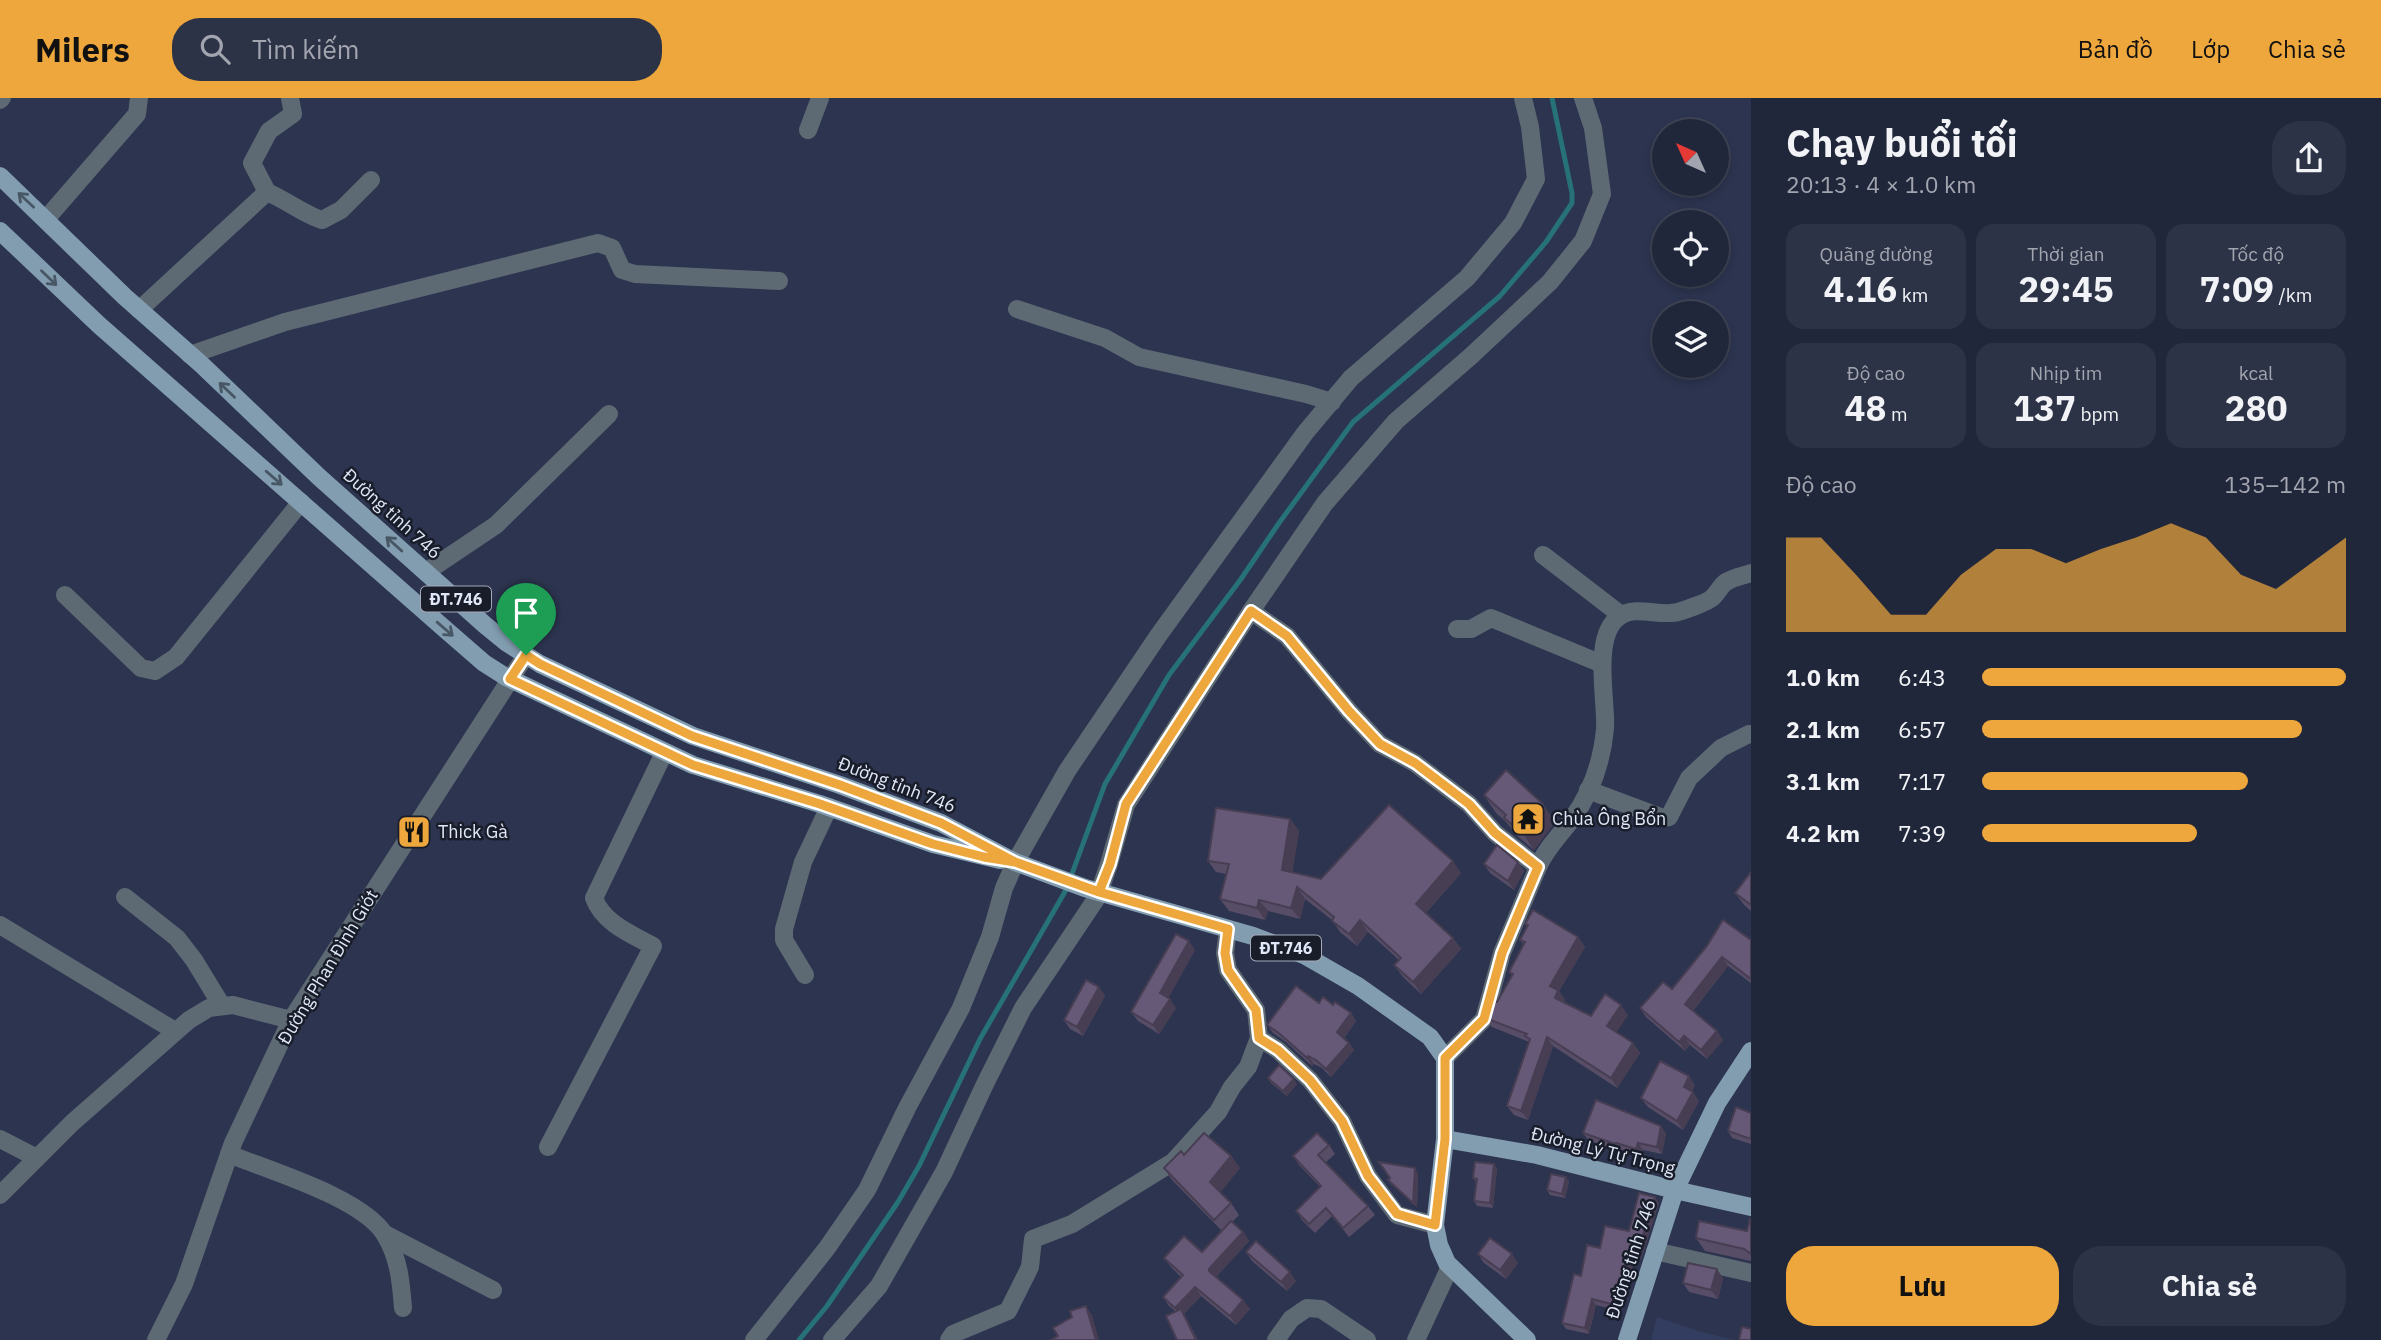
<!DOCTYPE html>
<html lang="vi">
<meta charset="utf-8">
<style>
:root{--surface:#21273b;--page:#2d3346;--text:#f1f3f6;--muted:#a2a5af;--line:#3e4455;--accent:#eea73c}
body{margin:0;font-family:"IBM Plex Sans",sans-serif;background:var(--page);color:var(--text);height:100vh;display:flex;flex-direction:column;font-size:26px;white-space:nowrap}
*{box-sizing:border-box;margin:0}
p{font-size:23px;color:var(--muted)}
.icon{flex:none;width:38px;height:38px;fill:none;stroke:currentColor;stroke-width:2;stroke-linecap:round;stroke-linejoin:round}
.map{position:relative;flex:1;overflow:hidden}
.panel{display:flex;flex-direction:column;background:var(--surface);width:630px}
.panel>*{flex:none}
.needle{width:46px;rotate:315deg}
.buttons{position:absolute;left:1652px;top:21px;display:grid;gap:14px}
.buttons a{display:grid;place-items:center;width:77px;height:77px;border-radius:50%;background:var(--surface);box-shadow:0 4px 10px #0003,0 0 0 2px var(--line);font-size:35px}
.pin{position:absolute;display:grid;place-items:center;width:60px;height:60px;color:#fff;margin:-72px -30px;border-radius:50% 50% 50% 0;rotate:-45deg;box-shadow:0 0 7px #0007}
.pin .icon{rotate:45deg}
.round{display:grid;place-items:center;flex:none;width:74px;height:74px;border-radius:28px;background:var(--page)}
.headline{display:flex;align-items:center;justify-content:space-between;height:119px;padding:0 35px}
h1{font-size:38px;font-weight:700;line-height:52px}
.stats{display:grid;grid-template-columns:repeat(3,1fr);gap:10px;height:119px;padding:7px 35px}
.stats div{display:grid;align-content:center;border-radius:18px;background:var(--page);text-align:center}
.stats b{font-size:35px;font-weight:700}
.stats small{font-size:19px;font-weight:400}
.stats p{font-size:19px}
.chart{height:196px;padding:14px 35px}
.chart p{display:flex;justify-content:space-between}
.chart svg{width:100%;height:126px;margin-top:7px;fill:var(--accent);opacity:.7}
.button{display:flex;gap:14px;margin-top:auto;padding:14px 35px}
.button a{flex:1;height:80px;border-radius:28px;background:var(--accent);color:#111;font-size:28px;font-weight:700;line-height:80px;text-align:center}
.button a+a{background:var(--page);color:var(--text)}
ul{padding:0 35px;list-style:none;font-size:23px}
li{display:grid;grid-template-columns:112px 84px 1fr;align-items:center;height:52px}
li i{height:18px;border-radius:9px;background:var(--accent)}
header{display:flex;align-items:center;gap:42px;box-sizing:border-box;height:98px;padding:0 35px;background:var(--accent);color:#111}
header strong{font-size:33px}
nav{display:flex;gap:38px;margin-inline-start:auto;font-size:24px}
.search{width:490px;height:63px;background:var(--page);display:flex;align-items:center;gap:18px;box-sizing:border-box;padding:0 24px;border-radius:28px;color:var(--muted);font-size:26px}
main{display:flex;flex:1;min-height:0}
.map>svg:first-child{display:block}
.built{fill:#333d5f}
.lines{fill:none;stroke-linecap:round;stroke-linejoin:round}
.stream{stroke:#277179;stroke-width:5}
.minor{stroke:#5d6a74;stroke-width:18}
.major{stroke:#829db0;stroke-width:18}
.wall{fill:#574d66}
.shaded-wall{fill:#473e53}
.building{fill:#655977;stroke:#473e53;stroke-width:2}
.oneway{stroke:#485766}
.route-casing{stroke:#fff;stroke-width:14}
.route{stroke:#eea73c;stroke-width:9}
.labels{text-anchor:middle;stroke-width:5;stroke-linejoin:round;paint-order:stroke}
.shield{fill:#191d29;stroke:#a4aaba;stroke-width:2}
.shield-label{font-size:16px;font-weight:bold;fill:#e0e7f8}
.street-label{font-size:18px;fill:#e0e7f8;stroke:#191d29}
.poi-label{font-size:18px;fill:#e0e7f8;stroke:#191d29;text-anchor:start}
</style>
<header>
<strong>Milers</strong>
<div class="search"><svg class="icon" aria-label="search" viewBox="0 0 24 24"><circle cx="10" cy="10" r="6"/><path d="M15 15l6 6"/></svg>Tìm kiếm</div>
<nav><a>Bản đồ</a><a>Lớp</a><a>Chia sẻ</a></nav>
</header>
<main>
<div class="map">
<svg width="1751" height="1242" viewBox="0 0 1751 1242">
<rect width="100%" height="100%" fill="#2c344f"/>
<polygon class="built" points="1657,1219 1698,1233 1734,1242 1651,1242"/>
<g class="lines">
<polyline class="stream" points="799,1242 827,1208 898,1104 919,1068 980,941 1066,792 1105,686 1169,577 1241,481 1279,425 1353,324 1500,198 1546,144 1572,105 1572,95 1552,0"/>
<g class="minor">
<polyline points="0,2 2,0"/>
<polyline points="808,32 820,0"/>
<polyline points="267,94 252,65 269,33 293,16 290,0"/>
<polyline points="46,121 137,16 139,0"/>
<polyline points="1017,211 1105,240 1139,259 1306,296 1332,304"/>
<path d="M139,212L267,94C286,102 305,117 322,122L341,112L371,82"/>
<polyline points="190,257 285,224 598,145 612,150 622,172 635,176 779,183"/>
<polyline points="1543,457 1621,517"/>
<polyline points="426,474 496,427 609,316"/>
<polyline points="65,497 141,570 155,573 176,559 301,404"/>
<polyline points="1251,513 1287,538 1349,613 1380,646 1415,665 1469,706 1495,735 1538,769"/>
<polyline points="1457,531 1471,531 1491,520 1602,566"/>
<polyline points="1588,692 1663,720 1669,719 1689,680 1721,650 1749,636"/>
<polyline points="125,799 177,840 194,862 222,908"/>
<polyline points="0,827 175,933"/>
<polyline points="805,877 784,842 784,831 803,764 829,709"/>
<polyline points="1259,940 1278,952 1310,982 1342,1023 1368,1078 1397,1117 1435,1127"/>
<path d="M1445,960L1484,921L1502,855L1538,769C1546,750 1560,737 1572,721C1591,695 1602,663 1605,631C1607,603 1591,537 1620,518C1636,507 1660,519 1678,514C1685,512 1708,504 1712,500C1718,495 1720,488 1726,484C1734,479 1742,478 1751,475"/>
<polyline points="0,1041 37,1060"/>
<path d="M548,1049L653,848C631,836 603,825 594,800L664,655"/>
<path d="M229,1056C270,1073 363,1100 385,1137C399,1160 401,1184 403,1210"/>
<polyline points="0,1097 72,1025 189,922 209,910 233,907 291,922"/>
<polyline points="385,1136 493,1192"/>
<polyline points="1655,1153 1751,1175"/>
<polyline points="156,1242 184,1186 233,1045 291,922 526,557"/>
<polyline points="754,1242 827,1150 867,1092 907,1010 961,910 990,839 1004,790 1016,763 1067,673 1158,538 1305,335 1351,280 1467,180 1513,125 1536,81 1530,29 1523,0"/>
<polyline points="832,1242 879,1188 944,1074 985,986 1023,910 1098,798 1109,766 1126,707 1251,513 1325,405 1396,323 1471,258 1550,184 1583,143 1602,96 1593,30 1583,0"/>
<polyline points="949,1242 953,1236 1008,1213 1030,1169 1033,1141 1072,1126 1173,1064 1218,1014 1232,989 1248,969 1259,940 1256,912 1228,872 1225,855 1228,831"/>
<polyline points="1276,1242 1291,1221 1307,1210 1321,1211 1367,1242"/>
<polyline points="1416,1242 1450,1169"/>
</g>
<g class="major">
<polyline points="0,78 125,199 202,267 319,379 485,527 507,545 540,566 693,638 840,687 941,725 1015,764 1085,790 1253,838 1304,857 1358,888 1430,939 1445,960 1445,1041 1435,1127 1439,1147 1447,1165 1527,1242"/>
<polyline points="0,133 99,227 446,532 484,565 506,579 693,667 820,706 933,746 1000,762"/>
<polyline points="1445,1041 1537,1057 1675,1092 1751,1109"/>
<polyline points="1627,1242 1675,1092 1717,1005 1751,953"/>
</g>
</g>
<g class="wall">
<polygon points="1484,697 1555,724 1534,752 1516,737 1508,726 1496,715"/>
<polygon points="1290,721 1299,733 1292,774 1321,781 1461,775 1426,815 1453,840 1461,851 1421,896 1403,879 1394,867 1399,862 1368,834 1357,848 1340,834 1332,822 1305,801 1300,821 1268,813 1265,822 1229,813 1220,801 1226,776 1216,774 1208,763"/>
<polygon points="1518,764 1524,773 1514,792 1490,775 1484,766"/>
<polygon points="1751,774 1751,813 1744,807 1735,795"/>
<polygon points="1525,826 1578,839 1585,849 1559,893 1565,902 1564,904 1591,918 1628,917 1616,934 1633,945 1640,955 1617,990 1553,948 1528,1022 1514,1017 1507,1008 1529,944 1492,929 1485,920 1497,904 1512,878 1509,874 1524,847 1520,842 1527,829"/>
<polygon points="1751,842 1751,885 1728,868 1693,913 1717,933 1723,942 1707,961 1690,947 1685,953 1646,919 1640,910"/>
<polygon points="1195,852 1168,900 1176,910 1159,936 1138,923 1131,914"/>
<polygon points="1099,889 1105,898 1083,938 1070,931 1064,922"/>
<polygon points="1319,905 1333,907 1351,915 1356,923 1344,940 1349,945 1354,952 1331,979 1322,970 1314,966 1312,968 1286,944 1273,935 1267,927"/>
<polygon points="1268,980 1297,986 1287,998 1271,985"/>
<polygon points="1695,987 1692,993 1699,1003 1683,1032 1648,1009 1641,1000"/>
<polygon points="1751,1015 1751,1046 1732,1040 1728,1033"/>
<polygon points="1583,1035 1666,1035 1662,1056 1643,1052 1641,1058 1621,1052 1620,1054 1588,1042"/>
<polygon points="1329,1047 1335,1056 1325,1065 1368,1108 1375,1117 1349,1139 1332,1118 1315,1135 1302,1122 1296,1113 1320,1089 1299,1067 1293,1058"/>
<polygon points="1184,1057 1231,1058 1240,1070 1220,1094 1231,1105 1239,1117 1232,1124 1243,1134 1249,1143 1216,1179 1250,1211 1236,1227 1201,1198 1184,1216 1198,1242 1177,1242 1175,1213 1169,1208 1163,1199 1181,1179 1171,1169 1164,1160 1202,1154 1222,1133 1172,1082 1164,1070"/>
<polygon points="1497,1070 1493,1110 1477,1108 1474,1103 1477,1085 1473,1080"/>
<polygon points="1418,1075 1417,1109 1391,1086 1388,1082"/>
<polygon points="1566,1079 1569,1084 1565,1100 1550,1097 1547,1092"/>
<polygon points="1659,1105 1641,1161 1635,1160 1619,1213 1596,1207 1589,1236 1566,1231 1562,1225 1581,1178 1600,1150 1629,1133"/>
<polygon points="1751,1121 1751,1163 1705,1153 1696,1140 1747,1133"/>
<polygon points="1246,1154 1296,1183 1287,1193 1252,1163"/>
<polygon points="1478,1156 1518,1165 1506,1181 1484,1165"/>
<polygon points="1723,1180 1718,1201 1689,1194 1683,1185"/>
</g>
<g class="shaded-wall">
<polygon points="1543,706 1555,724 1534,752 1522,734"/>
<polygon points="1290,721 1299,733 1291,784 1282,772"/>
<polygon points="1453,763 1461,775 1424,817 1416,806"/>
<polygon points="1518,764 1524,773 1514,792 1508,783"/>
<polygon points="1297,789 1305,801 1300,821 1291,810"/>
<polygon points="1259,802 1268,813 1265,822 1257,810"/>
<polygon points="1360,822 1368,834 1357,848 1349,836"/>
<polygon points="1578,839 1585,849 1559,893 1565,902 1561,909 1555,900 1550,888"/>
<polygon points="1453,840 1461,851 1421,896 1413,884"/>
<polygon points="1189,843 1195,852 1166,904 1160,895"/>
<polygon points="1722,859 1728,868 1691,915 1685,906"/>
<polygon points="1099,889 1105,898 1083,938 1077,929"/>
<polygon points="1170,901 1176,910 1159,936 1153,927"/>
<polygon points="1621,907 1628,917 1614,938 1607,928"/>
<polygon points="1351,915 1356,923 1342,942 1337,934"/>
<polygon points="1717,933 1723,942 1707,961 1701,952"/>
<polygon points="1684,938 1690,947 1685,953 1679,944"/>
<polygon points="1547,939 1553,948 1528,1022 1521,1013"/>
<polygon points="1349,945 1354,952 1331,979 1326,971"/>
<polygon points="1633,945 1640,955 1617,990 1611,980"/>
<polygon points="1308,958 1314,966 1312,968 1307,960"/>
<polygon points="1689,978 1695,987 1690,998 1684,989"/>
<polygon points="1294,981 1297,986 1287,998 1283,993"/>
<polygon points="1693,994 1699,1003 1683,1032 1677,1023"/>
<polygon points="1661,1028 1666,1035 1662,1056 1657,1049"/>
<polygon points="1638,1045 1643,1052 1641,1058 1636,1051"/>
<polygon points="1231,1058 1240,1070 1219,1096 1210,1084"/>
<polygon points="1494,1066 1497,1070 1493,1110 1490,1105"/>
<polygon points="1415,1070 1418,1075 1417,1109 1413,1105"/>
<polygon points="1566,1079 1569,1084 1565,1100 1562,1096"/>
<polygon points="1655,1099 1659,1105 1641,1161 1637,1156"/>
<polygon points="1243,1134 1249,1143 1215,1180 1209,1173 1209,1171"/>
<polygon points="1631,1154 1635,1160 1619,1213 1615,1207"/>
<polygon points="1512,1156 1518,1165 1506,1181 1500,1172"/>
<polygon points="1717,1171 1723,1180 1718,1201 1711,1192"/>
<polygon points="1290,1174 1296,1183 1287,1193 1281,1184"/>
<polygon points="1195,1189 1201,1198 1184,1216 1198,1242 1196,1242 1175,1210"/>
<polygon points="1592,1201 1596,1207 1589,1236 1585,1230"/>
<polygon points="1243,1202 1250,1211 1236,1227 1230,1218"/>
<polygon points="1086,1208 1092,1217 1099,1242 1096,1242"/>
</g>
<g class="building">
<polygon points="1506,672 1543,706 1522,734 1504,720 1506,717 1484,697"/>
<polygon points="1389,707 1453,763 1416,806 1453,840 1413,884 1394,867 1401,860 1360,822 1349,836 1332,823 1334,819 1297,789 1291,810 1259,802 1257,810 1220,801 1229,766 1208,763 1216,710 1290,721 1282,772 1321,781"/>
<polygon points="1497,747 1518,764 1508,783 1484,766"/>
<polygon points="1751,774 1751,807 1735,795"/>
<polygon points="1533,812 1578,839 1550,888 1558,892 1555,900 1591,918 1605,896 1621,907 1607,928 1633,945 1611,980 1547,939 1521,1013 1507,1008 1530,941 1525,938 1527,936 1485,920 1492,902 1497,904 1513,876 1509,874 1525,844 1520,842 1528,827 1525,826"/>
<polygon points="1723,822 1751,842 1751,881 1722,859 1685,906 1717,933 1701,952 1684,938 1679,944 1640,910 1663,884 1672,891 1707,848"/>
<polygon points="1176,836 1189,843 1160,895 1170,901 1153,927 1131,914"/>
<polygon points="1086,882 1099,889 1077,929 1064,922"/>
<polygon points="1296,888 1319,905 1323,899 1333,907 1335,904 1351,915 1337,934 1349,945 1326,971 1316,962 1308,958 1307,960 1280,936 1267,927"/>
<polygon points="1660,963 1689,978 1684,989 1693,994 1677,1023 1641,1000"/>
<polygon points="1279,967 1294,981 1283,993 1268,980"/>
<polygon points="1596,1002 1661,1028 1657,1049 1638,1045 1636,1051 1616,1045 1615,1046 1583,1035"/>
<polygon points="1736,1009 1751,1015 1751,1041 1728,1033"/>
<polygon points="1204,1035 1231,1058 1210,1084 1231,1105 1214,1122 1164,1070 1181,1053 1184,1057"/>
<polygon points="1317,1035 1329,1047 1318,1057 1368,1108 1343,1130 1326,1110 1309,1126 1296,1113 1321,1088 1293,1058"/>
<polygon points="1379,1064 1415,1070 1413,1105 1388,1082 1390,1080"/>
<polygon points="1475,1064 1494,1066 1490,1105 1474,1103 1477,1081 1473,1080"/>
<polygon points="1551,1076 1566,1079 1562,1096 1547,1092"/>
<polygon points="1639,1095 1655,1099 1637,1156 1631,1154 1615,1207 1592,1201 1585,1230 1562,1225 1574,1176 1581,1178 1587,1147 1600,1150 1605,1128 1629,1133"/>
<polygon points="1750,1121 1751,1121 1751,1156 1744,1151 1696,1140 1699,1123 1747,1133"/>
<polygon points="1231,1123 1243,1134 1209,1171 1209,1173 1243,1202 1230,1218 1195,1189 1175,1210 1163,1199 1183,1177 1164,1160 1184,1138 1202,1154"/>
<polygon points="1490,1140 1512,1156 1500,1172 1478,1156"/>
<polygon points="1256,1143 1290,1174 1281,1184 1246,1154"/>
<polygon points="1688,1165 1717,1171 1711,1192 1683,1185"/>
<polygon points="1086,1208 1096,1242 1051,1242 1058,1238 1053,1230 1072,1219 1070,1213"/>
<polygon points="1181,1211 1196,1242 1177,1242 1166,1218"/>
<polygon points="1742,1229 1751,1231 1751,1242 1739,1242"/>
</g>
<defs><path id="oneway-shaft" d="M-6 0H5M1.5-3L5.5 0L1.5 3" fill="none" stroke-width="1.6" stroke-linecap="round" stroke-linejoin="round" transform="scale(1.75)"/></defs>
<g class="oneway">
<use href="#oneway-shaft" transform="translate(26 102) rotate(-137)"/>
<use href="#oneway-shaft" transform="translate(49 180) rotate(44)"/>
<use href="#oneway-shaft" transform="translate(227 292) rotate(-136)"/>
<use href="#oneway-shaft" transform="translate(274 380) rotate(41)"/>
<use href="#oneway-shaft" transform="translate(394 446) rotate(-138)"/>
<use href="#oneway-shaft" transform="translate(445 531) rotate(41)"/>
</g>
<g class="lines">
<defs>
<polyline id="route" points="526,557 510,581 693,667 820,706 933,746 984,759 1015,764 1099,794 1228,831 1225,855 1228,872 1256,912 1259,940 1278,952 1310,982 1342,1023 1368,1078 1397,1116 1435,1127 1445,1041 1445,960 1484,921 1502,855 1538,769 1495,735 1469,706 1415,665 1380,646 1349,613 1287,538 1251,513 1126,706 1110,766 1099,794 1015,764 941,725 840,687 692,638 540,566 526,557"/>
</defs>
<use href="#route" class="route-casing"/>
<use href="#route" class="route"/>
</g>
<defs>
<symbol id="temple-square" viewBox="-11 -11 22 22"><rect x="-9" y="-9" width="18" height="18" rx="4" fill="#eea73c" stroke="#191d29"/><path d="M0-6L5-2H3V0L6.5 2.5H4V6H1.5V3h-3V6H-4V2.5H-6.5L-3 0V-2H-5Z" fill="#111"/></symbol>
<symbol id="restaurant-square" viewBox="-11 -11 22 22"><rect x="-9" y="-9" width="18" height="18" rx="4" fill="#eea73c" stroke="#191d29"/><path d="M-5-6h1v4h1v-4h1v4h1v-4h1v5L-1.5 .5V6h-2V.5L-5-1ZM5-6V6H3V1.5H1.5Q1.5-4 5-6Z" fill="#111"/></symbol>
</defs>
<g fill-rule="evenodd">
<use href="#temple-square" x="1509" y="702" width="38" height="38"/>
<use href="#restaurant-square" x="395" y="715" width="38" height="38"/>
</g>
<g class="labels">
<g class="shield">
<rect x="421" y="488.5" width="70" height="25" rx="5"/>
<rect x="1251" y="837.5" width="70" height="25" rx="5"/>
</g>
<g class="shield-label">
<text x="456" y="507">ĐT.746</text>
<text x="1286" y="856">ĐT.746</text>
</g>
<g class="street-label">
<text transform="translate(392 416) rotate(42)" y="6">Đường tỉnh 746</text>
<text transform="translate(897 687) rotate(21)" y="6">Đường tỉnh 746</text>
<text transform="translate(328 869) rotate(-59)" y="6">Đường Phan Đình Giót</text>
<text transform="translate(1603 1053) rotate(14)" y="6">Đường Lý Tự Trọng</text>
<text transform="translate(1631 1161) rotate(-72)" y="6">Đường tỉnh 746</text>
</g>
<g class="poi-label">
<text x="1552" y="727">Chùa Ông Bổn</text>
<text x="438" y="740">Thick Gà</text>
</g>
</g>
</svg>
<div class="buttons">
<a><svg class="needle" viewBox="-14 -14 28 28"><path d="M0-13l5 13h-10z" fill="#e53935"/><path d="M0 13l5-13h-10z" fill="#a2a5af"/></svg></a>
<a><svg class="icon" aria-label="locate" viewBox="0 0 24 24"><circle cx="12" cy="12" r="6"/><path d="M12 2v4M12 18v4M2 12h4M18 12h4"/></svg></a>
<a><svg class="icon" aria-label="layers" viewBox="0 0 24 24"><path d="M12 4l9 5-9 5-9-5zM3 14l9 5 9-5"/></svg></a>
</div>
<div class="pin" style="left:526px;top:557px;background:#1e9e55"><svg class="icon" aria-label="arrive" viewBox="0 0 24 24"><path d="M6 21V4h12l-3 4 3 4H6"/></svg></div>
</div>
<section class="panel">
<div class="headline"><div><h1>Chạy buổi tối</h1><p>20:13 · 4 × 1.0 km</p></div><a class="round"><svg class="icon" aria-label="share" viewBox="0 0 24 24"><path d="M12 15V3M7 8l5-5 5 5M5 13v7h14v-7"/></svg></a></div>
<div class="stats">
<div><p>Quãng đường</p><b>4.16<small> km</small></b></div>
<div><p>Thời gian</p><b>29:45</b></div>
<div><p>Tốc độ</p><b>7:09<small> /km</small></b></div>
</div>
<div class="stats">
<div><p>Độ cao</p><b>48<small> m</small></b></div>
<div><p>Nhịp tim</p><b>137<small> bpm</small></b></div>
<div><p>kcal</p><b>280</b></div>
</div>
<div class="chart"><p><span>Độ cao</span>135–142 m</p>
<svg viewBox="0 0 160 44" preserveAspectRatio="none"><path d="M0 44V11L10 11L20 24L30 38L40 38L50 24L60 15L70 15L80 20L90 15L100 11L110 6L120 11L130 24L140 29L150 20L160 11V44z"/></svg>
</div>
<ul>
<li><b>1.0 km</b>6:43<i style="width:100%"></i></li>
<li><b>2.1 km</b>6:57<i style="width:88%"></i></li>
<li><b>3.1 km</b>7:17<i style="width:73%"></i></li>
<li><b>4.2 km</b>7:39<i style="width:59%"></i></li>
</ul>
<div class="button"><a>Lưu</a><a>Chia sẻ</a></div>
</section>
</main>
